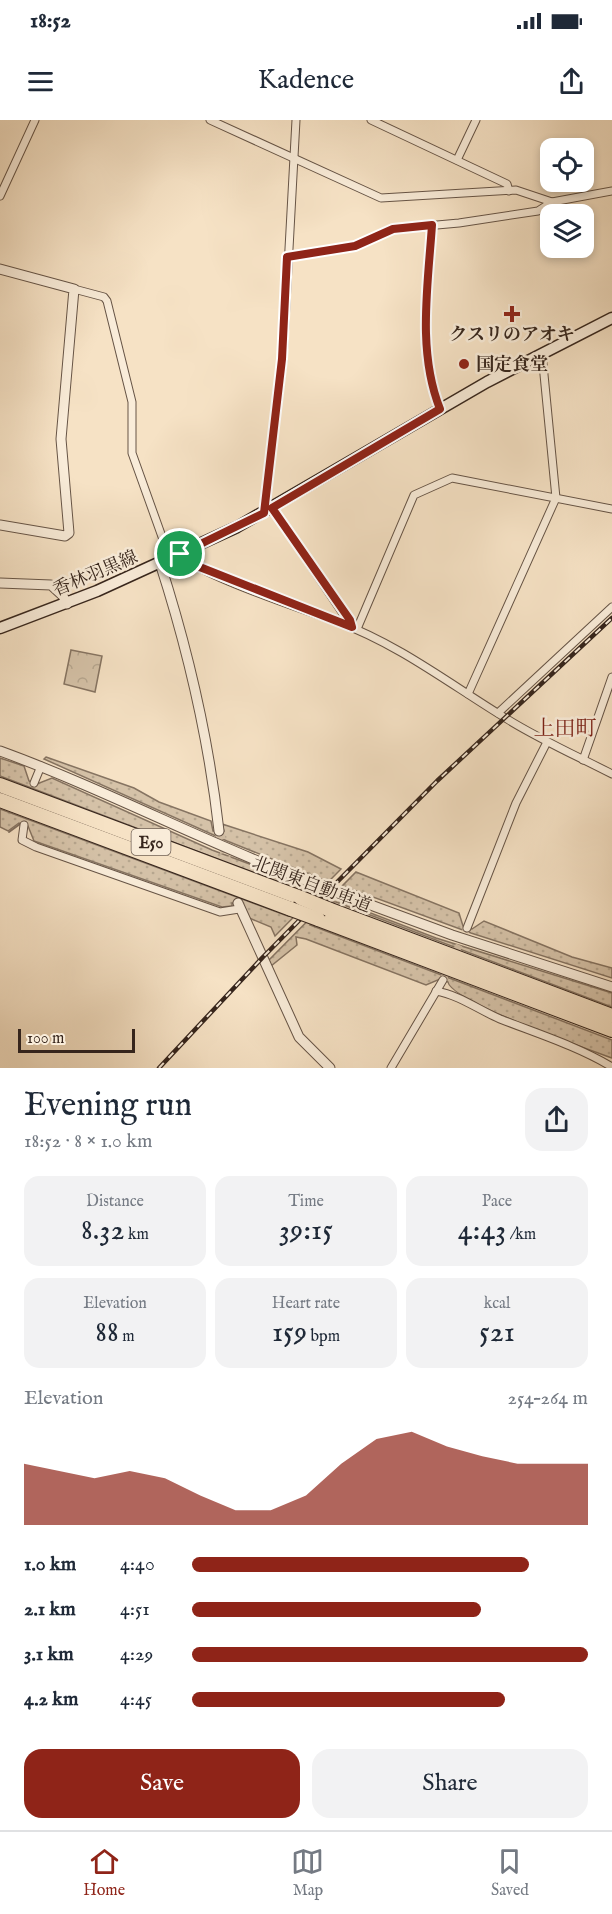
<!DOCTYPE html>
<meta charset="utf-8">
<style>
:root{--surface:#fff;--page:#f2f2f3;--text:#1f2937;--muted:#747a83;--line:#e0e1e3;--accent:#8f2418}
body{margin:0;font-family:"IM FELL English","Noto Serif JP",serif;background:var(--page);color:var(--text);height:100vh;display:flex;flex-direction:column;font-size:22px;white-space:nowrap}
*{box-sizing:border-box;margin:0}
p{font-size:20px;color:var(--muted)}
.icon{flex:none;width:33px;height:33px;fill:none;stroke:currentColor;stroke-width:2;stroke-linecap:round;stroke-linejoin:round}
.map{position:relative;height:948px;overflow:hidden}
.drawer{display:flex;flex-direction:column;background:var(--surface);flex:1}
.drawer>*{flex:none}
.fabs{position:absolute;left:540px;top:18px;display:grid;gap:12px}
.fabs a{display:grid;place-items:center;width:54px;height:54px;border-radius:12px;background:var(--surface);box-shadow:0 3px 9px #0003;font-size:30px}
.scale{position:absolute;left:18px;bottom:15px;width:117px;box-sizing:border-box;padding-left:6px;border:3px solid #36251c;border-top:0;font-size:16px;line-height:21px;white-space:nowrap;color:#36251c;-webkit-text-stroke:4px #f9ecd9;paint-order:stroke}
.pin{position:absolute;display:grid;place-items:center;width:51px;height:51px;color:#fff;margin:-26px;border:3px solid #fff;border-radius:50%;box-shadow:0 2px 6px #0007}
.round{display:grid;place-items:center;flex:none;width:63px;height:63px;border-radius:18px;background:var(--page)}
.head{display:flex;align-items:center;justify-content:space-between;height:102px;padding:0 24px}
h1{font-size:33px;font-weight:600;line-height:45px}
.stats{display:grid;grid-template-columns:repeat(3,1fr);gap:9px;height:102px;padding:6px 24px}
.stats div{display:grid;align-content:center;border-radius:15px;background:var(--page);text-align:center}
.stats b{font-size:30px;font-weight:600}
.stats small{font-size:16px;font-weight:400}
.stats p{font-size:16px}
.chart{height:168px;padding:12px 24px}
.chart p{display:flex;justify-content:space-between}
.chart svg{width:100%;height:108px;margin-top:6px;fill:var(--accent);opacity:.7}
.cta{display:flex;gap:12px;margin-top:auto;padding:12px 24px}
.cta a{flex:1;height:69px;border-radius:18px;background:var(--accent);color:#fff;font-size:24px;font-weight:600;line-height:69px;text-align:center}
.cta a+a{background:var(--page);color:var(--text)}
ul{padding:0 24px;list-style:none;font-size:20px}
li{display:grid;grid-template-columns:96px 72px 1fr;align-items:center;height:45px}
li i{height:15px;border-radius:8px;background:var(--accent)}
.status{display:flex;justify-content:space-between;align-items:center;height:42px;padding:0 30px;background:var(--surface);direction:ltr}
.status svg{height:16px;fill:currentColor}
header{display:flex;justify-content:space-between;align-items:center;height:78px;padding:0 24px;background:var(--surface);font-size:27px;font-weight:600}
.menu{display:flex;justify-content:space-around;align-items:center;height:84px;border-top:2px solid var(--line);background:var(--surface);font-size:16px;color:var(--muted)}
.menu a{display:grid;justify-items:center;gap:3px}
.menu .active{color:var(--accent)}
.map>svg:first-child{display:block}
.grass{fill:url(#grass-dots);stroke:#867462;stroke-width:1.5}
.park{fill:url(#park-crowns);stroke:#867462;stroke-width:1.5}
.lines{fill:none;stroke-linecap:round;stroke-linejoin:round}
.stream{stroke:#82705f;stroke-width:2}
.minor-tunnel{stroke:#d0bca3;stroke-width:7;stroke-dasharray:7 3.5;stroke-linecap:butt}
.tertiary-tunnel{stroke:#d0bca3;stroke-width:9;stroke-dasharray:9 4.5;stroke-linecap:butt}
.minor-casing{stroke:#665446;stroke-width:9}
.tertiary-casing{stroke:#665446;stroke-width:11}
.secondary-casing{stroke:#36251c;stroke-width:13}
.motorway-casing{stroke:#36251c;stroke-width:16}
.minor{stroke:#f9ecd9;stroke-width:7}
.tertiary{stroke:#f9ecd9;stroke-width:9}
.secondary{stroke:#f9ecd9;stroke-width:10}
.motorway{stroke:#f6e2c5;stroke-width:14}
.rail-casing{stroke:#36251c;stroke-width:4.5}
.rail{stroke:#f9ecd9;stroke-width:2;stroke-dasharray:7;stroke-linecap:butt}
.tertiary-bridge-casing{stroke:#665446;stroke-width:11;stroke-linecap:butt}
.motorway-bridge-casing{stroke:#36251c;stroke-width:16;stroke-linecap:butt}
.tertiary-bridge{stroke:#f9ecd9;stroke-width:9}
.motorway-bridge{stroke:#f6e2c5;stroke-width:14}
.route-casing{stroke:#fff;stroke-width:12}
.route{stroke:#8f2418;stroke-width:8}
.poi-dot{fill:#8f2418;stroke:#f9ecd9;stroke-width:2}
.labels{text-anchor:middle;stroke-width:5;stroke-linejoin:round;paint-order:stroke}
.shield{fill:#f9ecd9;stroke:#706155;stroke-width:1.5}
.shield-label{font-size:16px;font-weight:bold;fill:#36251c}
.poi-label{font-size:18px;font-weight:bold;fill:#36251c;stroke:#f9ecd9}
.street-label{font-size:18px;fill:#36251c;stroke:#f9ecd9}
.quarter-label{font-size:21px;fill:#7a1f14;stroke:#f9ecd9}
</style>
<div class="status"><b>18:52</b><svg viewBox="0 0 49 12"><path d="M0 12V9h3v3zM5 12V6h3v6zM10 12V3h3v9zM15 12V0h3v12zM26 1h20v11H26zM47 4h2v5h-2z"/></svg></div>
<header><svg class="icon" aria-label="menu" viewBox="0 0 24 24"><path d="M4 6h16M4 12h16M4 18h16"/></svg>Kadence<svg class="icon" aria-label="share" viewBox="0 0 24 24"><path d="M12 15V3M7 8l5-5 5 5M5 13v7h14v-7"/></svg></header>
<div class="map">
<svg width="612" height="948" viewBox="0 0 612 948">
<defs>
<pattern id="grass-dots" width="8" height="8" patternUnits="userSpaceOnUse" patternTransform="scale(1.5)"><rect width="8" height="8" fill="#d5c2a8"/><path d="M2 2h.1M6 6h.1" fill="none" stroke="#b7a790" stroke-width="1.8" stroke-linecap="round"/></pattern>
<pattern id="park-crowns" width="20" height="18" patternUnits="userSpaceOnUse" patternTransform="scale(1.5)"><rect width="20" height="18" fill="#d5c2a8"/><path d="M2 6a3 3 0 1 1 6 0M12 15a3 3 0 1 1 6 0" fill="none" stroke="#b7a790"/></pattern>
</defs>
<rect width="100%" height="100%" fill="#f6e2c5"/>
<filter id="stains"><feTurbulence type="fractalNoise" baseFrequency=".00333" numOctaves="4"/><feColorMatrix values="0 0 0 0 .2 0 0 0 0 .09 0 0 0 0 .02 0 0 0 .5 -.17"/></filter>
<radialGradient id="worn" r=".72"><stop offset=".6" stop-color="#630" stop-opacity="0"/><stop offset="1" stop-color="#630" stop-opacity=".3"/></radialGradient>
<g class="grass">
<polygon points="46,637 134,668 159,682 211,701 213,711 224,711 222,704 308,732 341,749 275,816 271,807 249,798 242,784 232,783 232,786 222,787 34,721 28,706 19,703 8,711 0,707 0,689 288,796 309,774 0,656 0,638 24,646 29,661 37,664 52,658 212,730 314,768 322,759 227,721 44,639"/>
<path d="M356,752L459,793L463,806L472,809L484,801L572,837L612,848V858L471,813L346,767L336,777L339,781L436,818L612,873V887L336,782H331L310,805L612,920V938C587,929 451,881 448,862L440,859L426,865L306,819L296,817L297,825L271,846L269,840Z"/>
</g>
<polygon class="park" points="71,530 102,536 95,572 64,564"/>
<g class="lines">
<polyline class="stream" points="9,712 20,704"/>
<polyline class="minor-tunnel" points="443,860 467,808"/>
<polyline class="tertiary-tunnel" points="219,711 230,753"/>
<defs>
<g id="minor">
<polyline points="210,0 381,78 516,70 552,82"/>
<polyline points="371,0 507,64 509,71"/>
<polyline points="457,40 476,0"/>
<polyline points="0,76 35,0"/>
<path d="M432,105C428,165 417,232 440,289"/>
<polyline points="287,137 355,126 393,109 459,103 538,91 552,82 612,71"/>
<polyline points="74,169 104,177 107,181 132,282 132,333 170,439"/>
<polyline points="272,388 352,507"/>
<polyline points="264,393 283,239 296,0"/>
<path d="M180,434C195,454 309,491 338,502C400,525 451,565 507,599C541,620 577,636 612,654"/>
<polyline points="357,509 414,375 452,358 612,389"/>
<polyline points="468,574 556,378 542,234"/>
<polyline points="498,593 612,487"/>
<polyline points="583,640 612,557"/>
<polyline points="34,663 41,646"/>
<polyline points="24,705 22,720 36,727 220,792 239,789"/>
<polyline points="467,808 516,683 547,622"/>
<path d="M436,871C459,875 479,890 500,899C538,914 577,926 612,947"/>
<polyline points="391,948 443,860"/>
</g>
<g id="tertiary">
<polyline points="0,149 74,169 61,319 69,413 65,416 0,405"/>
<path d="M160,443C188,530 209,621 219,711"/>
<polyline points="0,463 51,465 63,476 67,484"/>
<path d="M0,631C107,670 208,724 315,764"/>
<polyline points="341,774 452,815 612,867"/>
<polyline points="238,783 299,917 330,948"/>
</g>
<polyline id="secondary" points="0,508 97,471 237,407 487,262 612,198"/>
<g id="motorway">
<polyline points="0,665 301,778"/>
<polyline points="0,680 291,789"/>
<polyline points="328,789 612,896"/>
<polyline points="318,799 612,910"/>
</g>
</defs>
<use href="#minor" class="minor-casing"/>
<use href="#tertiary" class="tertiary-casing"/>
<use href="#secondary" class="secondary-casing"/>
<use href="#motorway" class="motorway-casing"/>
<use href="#minor" class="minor"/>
<use href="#tertiary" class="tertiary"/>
<use href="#secondary" class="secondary"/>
<use href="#motorway" class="motorway"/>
<defs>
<polyline id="rail" points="159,948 263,837 437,661 612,498"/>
</defs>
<use href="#rail" class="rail-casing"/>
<use href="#rail" class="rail"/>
<defs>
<polyline id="tertiary-bridge" points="315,764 341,774"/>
<g id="motorway-bridge">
<polyline points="301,778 328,789"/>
<polyline points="291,789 318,799"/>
</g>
</defs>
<use href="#tertiary-bridge" class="tertiary-bridge-casing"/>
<use href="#motorway-bridge" class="motorway-bridge-casing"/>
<use href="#tertiary-bridge" class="tertiary-bridge"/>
<use href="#motorway-bridge" class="motorway-bridge"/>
</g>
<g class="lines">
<defs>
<path id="route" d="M432,105C428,165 417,231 440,289L272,388L350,500L352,507L187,442L180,434L264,393L282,239L287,137L355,126L393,109Z"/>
</defs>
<use href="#route" class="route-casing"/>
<use href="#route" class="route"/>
</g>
<g class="poi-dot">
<path d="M509 185h6v6h6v6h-6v6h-6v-6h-6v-6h6z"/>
<circle cx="464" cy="244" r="6"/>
</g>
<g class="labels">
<rect class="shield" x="131.5" y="709" width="39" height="26" rx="4.5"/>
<g class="shield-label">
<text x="151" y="728">E50</text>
</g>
<g class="poi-label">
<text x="512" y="220">クスリのアオキ</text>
<text x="476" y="250" text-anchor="start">国定食堂</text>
</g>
<g class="street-label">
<text transform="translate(95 453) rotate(-23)" y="6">香林羽黒線</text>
<text transform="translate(312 764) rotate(21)" y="6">北関東自動車道</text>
</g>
<g class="quarter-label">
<text x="565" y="615">上田町</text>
</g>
</g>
<rect width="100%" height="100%" filter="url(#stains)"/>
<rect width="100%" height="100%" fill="url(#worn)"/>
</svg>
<div class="fabs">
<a><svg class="icon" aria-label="locate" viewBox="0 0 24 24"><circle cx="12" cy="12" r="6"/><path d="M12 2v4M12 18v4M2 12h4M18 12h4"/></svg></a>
<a><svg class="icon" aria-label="layers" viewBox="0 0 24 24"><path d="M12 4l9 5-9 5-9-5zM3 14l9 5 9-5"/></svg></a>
</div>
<div class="scale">100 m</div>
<div class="pin" style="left:180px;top:434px;background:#1e9e55"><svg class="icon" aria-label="arrive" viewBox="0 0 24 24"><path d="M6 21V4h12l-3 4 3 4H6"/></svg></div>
</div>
<section class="drawer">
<div class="head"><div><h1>Evening run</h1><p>18:52 · 8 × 1.0 km</p></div><a class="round"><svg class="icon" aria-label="share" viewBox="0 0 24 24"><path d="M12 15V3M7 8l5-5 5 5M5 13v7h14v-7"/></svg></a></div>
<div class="stats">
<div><p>Distance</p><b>8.32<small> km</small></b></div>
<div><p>Time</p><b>39:15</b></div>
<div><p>Pace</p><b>4:43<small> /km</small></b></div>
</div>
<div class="stats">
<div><p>Elevation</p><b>88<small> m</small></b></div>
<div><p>Heart rate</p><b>159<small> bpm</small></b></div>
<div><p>kcal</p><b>521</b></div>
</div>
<div class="chart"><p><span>Elevation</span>254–264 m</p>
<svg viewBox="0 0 160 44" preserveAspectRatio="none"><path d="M0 44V19L10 22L20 25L30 22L40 25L50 32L60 38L70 38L80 32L90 19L100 9L110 6L120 12L130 16L140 19L150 19L160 19V44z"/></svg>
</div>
<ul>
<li><b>1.0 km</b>4:40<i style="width:85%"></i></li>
<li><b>2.1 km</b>4:51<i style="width:73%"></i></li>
<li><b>3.1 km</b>4:29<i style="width:100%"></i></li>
<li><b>4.2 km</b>4:45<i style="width:79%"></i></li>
</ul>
<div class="cta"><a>Save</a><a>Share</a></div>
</section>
<nav class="menu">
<a class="active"><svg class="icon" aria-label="home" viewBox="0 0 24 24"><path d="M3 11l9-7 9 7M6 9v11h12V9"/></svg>Home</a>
<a><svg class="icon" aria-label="map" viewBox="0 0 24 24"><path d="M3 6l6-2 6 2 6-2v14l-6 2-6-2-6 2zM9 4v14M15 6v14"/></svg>Map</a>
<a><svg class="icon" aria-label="saved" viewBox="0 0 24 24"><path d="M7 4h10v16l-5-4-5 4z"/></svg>Saved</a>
</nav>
